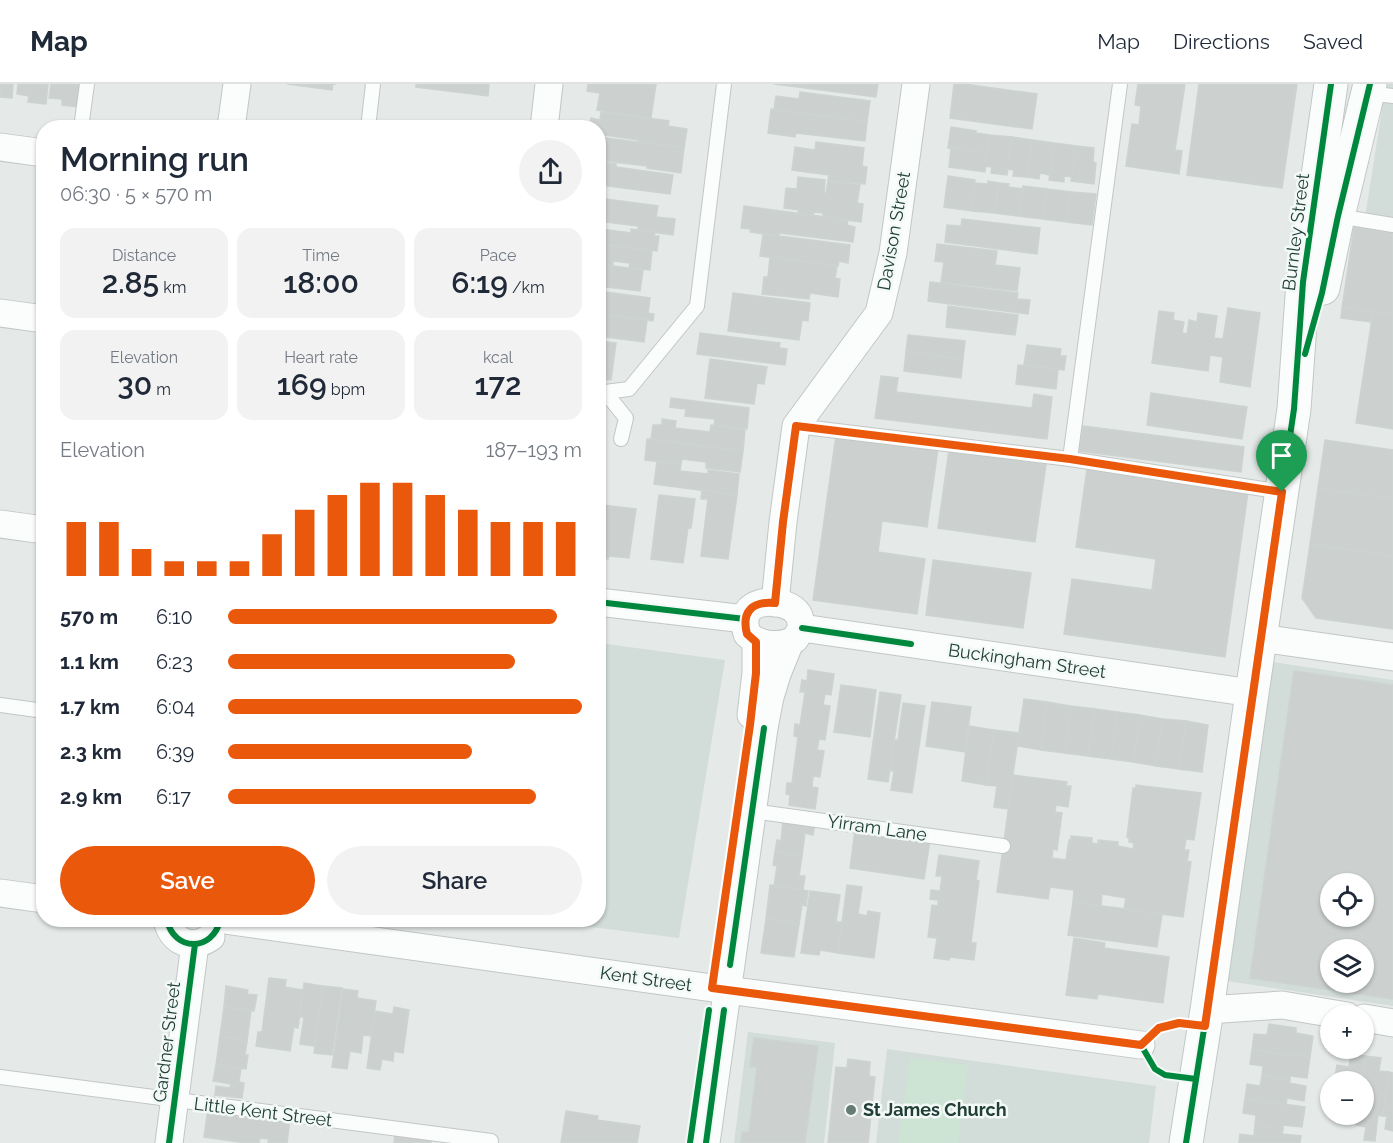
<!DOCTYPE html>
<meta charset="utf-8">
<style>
:root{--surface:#fff;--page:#f2f2f3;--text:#1f2937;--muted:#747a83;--line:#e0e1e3;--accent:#ea580c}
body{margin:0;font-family:Raleway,sans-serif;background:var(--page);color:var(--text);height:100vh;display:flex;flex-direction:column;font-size:22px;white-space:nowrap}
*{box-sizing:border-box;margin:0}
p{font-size:20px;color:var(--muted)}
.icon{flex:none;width:33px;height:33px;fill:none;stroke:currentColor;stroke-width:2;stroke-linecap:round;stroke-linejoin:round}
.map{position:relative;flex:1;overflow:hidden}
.side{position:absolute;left:36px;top:36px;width:570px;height:807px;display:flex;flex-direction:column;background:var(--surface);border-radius:24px;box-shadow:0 2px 4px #0004}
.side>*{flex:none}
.fabs{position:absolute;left:1320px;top:789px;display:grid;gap:12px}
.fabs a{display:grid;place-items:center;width:54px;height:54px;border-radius:50%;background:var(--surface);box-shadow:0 2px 4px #0004;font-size:30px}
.pin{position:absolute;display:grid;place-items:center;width:51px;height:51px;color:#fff;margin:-62px -26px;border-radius:50% 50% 50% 0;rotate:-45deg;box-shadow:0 0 6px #0007}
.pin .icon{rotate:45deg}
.round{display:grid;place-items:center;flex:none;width:63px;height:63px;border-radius:32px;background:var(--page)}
.head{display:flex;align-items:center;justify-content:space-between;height:102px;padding:0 24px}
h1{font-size:33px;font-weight:600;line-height:45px}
.metrics{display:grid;grid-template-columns:repeat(3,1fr);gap:9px;height:102px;padding:6px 24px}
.metrics div{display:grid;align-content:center;border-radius:15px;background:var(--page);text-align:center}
.metrics b{font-size:30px;font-weight:600}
.metrics small{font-size:16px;font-weight:400}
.metrics p{font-size:16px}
.chart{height:168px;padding:12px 24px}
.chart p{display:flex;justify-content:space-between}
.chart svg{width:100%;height:108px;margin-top:6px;stroke:var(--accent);stroke-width:6}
.primary-button{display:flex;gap:12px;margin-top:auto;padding:12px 24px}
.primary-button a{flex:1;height:69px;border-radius:36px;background:var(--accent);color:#fff;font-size:24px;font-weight:600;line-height:69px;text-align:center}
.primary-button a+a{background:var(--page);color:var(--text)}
ul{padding:0 24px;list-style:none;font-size:20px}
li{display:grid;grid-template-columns:96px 72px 1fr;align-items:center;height:45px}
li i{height:15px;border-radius:8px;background:var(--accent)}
header{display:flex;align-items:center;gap:36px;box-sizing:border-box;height:84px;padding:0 30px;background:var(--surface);border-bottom:2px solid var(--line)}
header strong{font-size:28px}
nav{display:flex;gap:33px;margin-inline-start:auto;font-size:21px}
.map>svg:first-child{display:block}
.built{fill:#d2dcd8;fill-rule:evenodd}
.green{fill:#cde4d5}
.building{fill:#ccd1cf;stroke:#cdd3d1;stroke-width:1.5;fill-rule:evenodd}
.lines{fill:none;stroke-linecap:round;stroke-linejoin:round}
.service-casing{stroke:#c2c7c5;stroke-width:16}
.minor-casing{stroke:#c2c7c5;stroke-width:29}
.secondary-casing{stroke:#c0c8c5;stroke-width:35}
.service{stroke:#fbfcfc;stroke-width:14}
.minor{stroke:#fbfcfc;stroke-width:27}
.secondary{stroke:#fbfcfc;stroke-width:33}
.cycleway-casing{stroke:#f3f9f6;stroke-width:10}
.cycleway{stroke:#00873e;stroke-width:6}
.route-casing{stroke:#fff;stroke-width:12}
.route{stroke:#ea580c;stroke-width:8}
.poi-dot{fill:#667b75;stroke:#f3f9f6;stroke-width:2}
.labels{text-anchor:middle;stroke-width:5;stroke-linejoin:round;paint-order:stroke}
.street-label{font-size:18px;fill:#213f37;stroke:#f3f9f6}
.poi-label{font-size:18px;font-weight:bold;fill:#213f37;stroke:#f3f9f6;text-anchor:start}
</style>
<header>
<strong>Map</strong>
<nav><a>Map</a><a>Directions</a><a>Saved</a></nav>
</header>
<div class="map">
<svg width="1393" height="1059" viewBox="0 0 1393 1059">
<rect width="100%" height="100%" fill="#e5eae8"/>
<g class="built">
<polygon points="1386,0 1393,0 1393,237 1350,229"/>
<polygon points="599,559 725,576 679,854 536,836 598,836"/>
<path d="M1273,578L1393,596V922L1227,897ZM1330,800H1364V832H1330ZM1330,866H1364V898H1330Z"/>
<polygon points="748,948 835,959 824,1059 734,1059"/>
<polygon points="887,965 1156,1002 1149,1059 876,1059"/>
</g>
<polygon class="green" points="910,974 968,981 958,1059 898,1059"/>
<g class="building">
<polygon points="0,0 13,0 12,14 0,13"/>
<polygon points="18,0 48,0 46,20 28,18 29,12 17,10"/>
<polygon points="51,0 81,0 78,23 62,21 62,15 49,14"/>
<polygon points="287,0 336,0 333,0 332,6"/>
<polygon points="416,0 489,0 488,12 416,3"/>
<polygon points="588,0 656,0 651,34 597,26 600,9 587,7"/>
<polygon points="774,0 878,0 876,13"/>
<polygon points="954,0 964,0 1037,10 1032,45 950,34"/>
<polygon points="1138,0 1185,0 1175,66 1182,67 1179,90 1126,82 1132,40 1139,41 1141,22 1135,21"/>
<polygon points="1199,0 1297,0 1282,104 1187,91"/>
<polygon points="800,8 870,17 867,38 774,26 776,12 799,15"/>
<polygon points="771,25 867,38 865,57 796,49 795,53 768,49"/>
<polygon points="601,28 669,37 668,42 687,45 684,64 638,58 638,56 598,50 598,44 590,44 591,34 600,36"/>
<polygon points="951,43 976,47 976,49 989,51 987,69 948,64"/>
<polygon points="989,51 1012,53 1007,91 991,89 992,83 985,82"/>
<polygon points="598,53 684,64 681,89 647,84 647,82 598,76"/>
<polygon points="1012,53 1032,56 1027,93 1013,92 1014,86 1007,85"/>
<polygon points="1032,56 1054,59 1050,91 1040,89 1039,95 1027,93"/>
<polygon points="816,58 864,64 862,82 867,83 865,100 828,96 829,91 792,86 795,63 815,66"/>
<polygon points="1054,59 1076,62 1072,93 1064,92 1064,98 1049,96"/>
<polygon points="1076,62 1094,64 1093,78 1096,79 1094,100 1071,97"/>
<polygon points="951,64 987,69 985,88 949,83"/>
<polygon points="598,78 616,80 616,83 673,91 670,110 600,101 598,104"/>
<polygon points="948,92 975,96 972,127 944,123"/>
<polygon points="798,93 825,96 824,109 826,109 828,97 860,101 857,119 863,120 861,138 823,133 823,129 814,128 813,131 798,129 799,126 784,124 786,104 797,105"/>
<polygon points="988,97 999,99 995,129 972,127 975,99 988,100"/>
<polygon points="999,99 1009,100 1008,103 1023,105 1019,132 995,129"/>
<polygon points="1023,102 1047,105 1043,135 1019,132"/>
<polygon points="1047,105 1071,108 1067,138 1043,135"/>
<polygon points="1071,108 1096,110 1092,141 1067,138"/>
<polygon points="598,114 658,122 656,133 675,135 673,151 638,146 638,142 598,137"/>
<polygon points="744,122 848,136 847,141 855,143 853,158 779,149 779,152 750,148 751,145 741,144"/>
<polygon points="962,135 1040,144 1037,170 945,158 947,141 961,142"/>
<polygon points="598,141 602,141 601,145 631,149 631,145 655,148 654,152 659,152 657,167 598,160"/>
<polygon points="1354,143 1393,149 1393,231 1342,224"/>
<polygon points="763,150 850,161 848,179 839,177 838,182 837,182 760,172"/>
<polygon points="598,160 652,167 650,186 629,184 630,179 613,177 613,182 598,180"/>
<polygon points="937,160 997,167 995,181 1020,184 1017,207 941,198 944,178 935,177"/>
<polygon points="770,173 837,182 835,194 840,195 838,213 810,209 809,215 762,210 764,193 768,193"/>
<polygon points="598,180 643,186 640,207 598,202"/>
<polygon points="930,198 1018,209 1017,215 1030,216 1028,230 928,217"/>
<polygon points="598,207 650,214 648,229 654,230 653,237 599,230"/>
<polygon points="733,209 810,219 808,237 802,236 799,256 728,247"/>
<polygon points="948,222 1018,231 1015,251 946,243"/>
<polygon points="1228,224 1260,229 1250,303 1220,298 1223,273 1210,271 1208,287 1152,279 1159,227 1174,229 1173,236 1184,238 1182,249 1187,250 1189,236 1197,238 1198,229 1217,232 1214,254 1223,255"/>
<polygon points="1342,224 1373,228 1371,238 1341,234"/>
<polygon points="1373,228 1393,231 1393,345 1356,339"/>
<polygon points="598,230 647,236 644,258 598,252"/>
<polygon points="700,249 780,259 779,264 787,265 785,281 697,270"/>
<polygon points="908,251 965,257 963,275 906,268"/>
<polygon points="598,257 616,259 611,296 598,295"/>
<polygon points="1027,261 1061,265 1060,272 1066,272 1064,286 1024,281"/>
<polygon points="906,268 963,275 961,294 904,287"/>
<polygon points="710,275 767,283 764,300 757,299 754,320 705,314"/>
<polygon points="1018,281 1058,285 1056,305 1016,300"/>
<polygon points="881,292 898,294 896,308 1032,324 1034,310 1052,313 1047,355 875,334"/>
<polygon points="1151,309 1247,323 1242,355 1147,341"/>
<polygon points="671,314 749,324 747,345 714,341 715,335 685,332 686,325 670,323"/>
<polygon points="662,335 676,337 675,344 710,348 711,341 745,346 743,367 651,355 653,341 662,341"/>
<polygon points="1083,342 1244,363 1241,388 1079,367"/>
<polygon points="836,351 938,365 927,443 882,437 878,468 925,475 917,530 813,516"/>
<polygon points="647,355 743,367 740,388 706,384 706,378 682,375 681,380 645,376"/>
<polygon points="1325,356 1393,366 1393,415 1318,404"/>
<polygon points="949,366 1046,380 1035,458 938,444"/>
<polygon points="598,368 604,369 599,401 598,400"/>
<polygon points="657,377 681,380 680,387 708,390 708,386 739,390 737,411 654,400"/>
<polygon points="1087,385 1248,408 1225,573 1064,550 1072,495 1152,506 1156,475 1076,463"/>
<polygon points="1318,404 1393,415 1393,472 1310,460"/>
<polygon points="702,406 737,411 728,475 701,472 708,415 701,415"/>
<polygon points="659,411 695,415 691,444 688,444 683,479 651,475"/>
<polygon points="602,421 636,425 629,474 609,472 608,475 598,474 598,435 600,435"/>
<polygon points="1310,460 1393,472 1393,545 1316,534 1302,514"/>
<polygon points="933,476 1031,489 1023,544 926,531"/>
<polygon points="808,586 834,590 831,611 825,610 823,621 830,622 825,656 819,655 817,666 824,667 820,693 813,692 812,703 818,704 815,725 789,721 790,711 786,710 787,699 792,699 798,653 794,652 795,640 800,641 805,608 800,608 802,596 807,597"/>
<path d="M1294,587L1393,601V915L1250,894ZM1330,800H1364V832H1330ZM1330,866H1364V898H1330Z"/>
<polygon points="841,601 876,606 870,653 834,648"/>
<polygon points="880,608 901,611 888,698 868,695"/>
<polygon points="1024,615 1047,618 1041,666 1017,662"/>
<polygon points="932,618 971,623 965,668 926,662"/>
<polygon points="1047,618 1071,622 1065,669 1041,666"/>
<polygon points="903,619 925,622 912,709 891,706 894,687 890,687 894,656 898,656"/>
<polygon points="1071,622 1095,625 1088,672 1065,669"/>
<polygon points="1095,625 1117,628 1111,675 1088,672"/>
<polygon points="1117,628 1140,631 1133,678 1111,675"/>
<polygon points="1140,631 1163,635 1156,682 1133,678"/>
<polygon points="1163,635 1186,637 1179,685 1156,682"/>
<polygon points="1186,637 1208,641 1202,688 1179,685"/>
<polygon points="969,642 994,646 986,701 962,697"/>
<polygon points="994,646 1019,649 1008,725 994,723 997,702 986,701"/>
<polygon points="1013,691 1067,698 1066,702 1071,702 1068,723 1056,721 1055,728 1062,729 1057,766 1053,765 1052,774 1066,776 1069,756 1071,756 1071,752 1092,754 1092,759 1098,760 1098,756 1118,758 1118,762 1133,765 1134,759 1129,758 1129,754 1127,753 1133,704 1136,704 1136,701 1201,709 1194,756 1186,755 1184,766 1189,766 1187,777 1191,778 1183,833 1124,825 1126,814 1102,810 1101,822 1073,818 1074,806 1050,803 1048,815 997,808"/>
<polygon points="783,736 815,740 813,751 805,749 802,772 775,768 777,756 781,757"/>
<polygon points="855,746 930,757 924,795 850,784"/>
<polygon points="775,768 802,772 799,792 805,792 803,806 774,802 777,782 773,781"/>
<polygon points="939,771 979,777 976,796 979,797 971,859 976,859 974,876 950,873 949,876 934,874 937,854 928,853 932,821 938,822 938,816 930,815 931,806 940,807 942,792 936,792"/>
<polygon points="770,801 808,807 806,822 802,821 799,840 766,835"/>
<polygon points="847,801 862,803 858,830 867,832 868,827 880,829 874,874 838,869"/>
<polygon points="810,807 840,811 836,838 842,838 838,869 820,866 819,871 801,869"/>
<polygon points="1073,818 1162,830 1157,863 1068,851"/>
<polygon points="766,835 799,840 794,873 761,869"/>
<polygon points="1074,854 1105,859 1104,864 1169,873 1163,919 1098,910 1097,915 1066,911"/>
<polygon points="269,894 286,896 285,903 303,906 298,944 294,943 290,967 256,962 258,948 262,948"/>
<polygon points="304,899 323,902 314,962 300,960 304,933 300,933"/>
<polygon points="226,902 248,906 247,910 257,911 254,927 224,923"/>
<polygon points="323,902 342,904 332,971 314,969"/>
<polygon points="343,905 358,907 357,914 376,917 371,952 363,951 361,969 350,967 347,985 332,983"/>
<polygon points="224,923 251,927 247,957 220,952"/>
<polygon points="394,923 409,926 403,969 394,967 393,977 382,975 380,986 367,984 375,927 393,930"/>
<polygon points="1269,940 1296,944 1296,949 1313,952 1310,973 1252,966 1254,950 1267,951"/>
<polygon points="220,952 247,957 245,971 248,971 246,985 216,981"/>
<polygon points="754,954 818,962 805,1059 741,1059 742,1048 749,1048 757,983 750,983"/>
<polygon points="1252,966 1310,973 1307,994 1290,992 1290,996 1262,992 1263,982 1250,980"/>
<polygon points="1351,969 1366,972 1362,998 1334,998 1337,981 1349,983"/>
<polygon points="1366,972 1381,974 1379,987 1389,988 1383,1032 1378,1031 1375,1057 1364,1056 1366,1043 1356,1041 1358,1030 1364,1030 1364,998 1362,998"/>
<polygon points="848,975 870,978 869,992 875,993 868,1059 828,1059 836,983 847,984"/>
<polygon points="216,981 241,984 239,998 244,999 242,1014 215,1011 216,1002 230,1004 231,1000 213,997"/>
<polygon points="1389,988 1393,989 1393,1047 1385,1045 1387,1032 1383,1032"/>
<polygon points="1262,992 1290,996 1289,999 1306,1002 1304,1017 1287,1014 1286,1021 1245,1015 1247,1000 1260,1002"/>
<polygon points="1245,1015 1305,1023 1302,1043 1283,1041 1283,1045 1255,1041 1256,1031 1243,1029"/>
<polygon points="208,1024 290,1036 287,1059 268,1059 269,1055 260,1054 259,1059 246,1059 204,1053"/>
<polygon points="566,1027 598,1032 597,1036 640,1042 637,1059 561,1059"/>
<polygon points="1255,1041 1283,1045 1282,1050 1301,1052 1300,1059 1239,1059 1240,1050 1254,1052"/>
<polygon points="395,1049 406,1050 405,1059 394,1059"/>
<polygon points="406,1050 432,1054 431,1059 405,1059"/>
</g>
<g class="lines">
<defs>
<g id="service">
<polyline points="1368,9 1393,12"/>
<polyline points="81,44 87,0"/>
<polyline points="368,44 373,0"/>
<polyline points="1338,132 1393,141"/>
<polyline points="598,307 605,308 629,305 697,222 724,0"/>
<polyline points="605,308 626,334 621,355"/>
<polyline points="796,342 1070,375 1120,0"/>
<polyline points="1070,375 1282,408"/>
<polyline points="0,621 44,627"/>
<polyline points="752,727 1003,762"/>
<polyline points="0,993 491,1057"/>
</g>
<g id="minor">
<polyline points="231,44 237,0"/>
<polyline points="544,44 549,0"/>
<polyline points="0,63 44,69"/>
<polyline points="0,229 44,235"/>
<polyline points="0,440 44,446"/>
<polyline points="598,518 745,535"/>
<polyline points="775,519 783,438 796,342 879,229 893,169 916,0"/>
<polyline points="802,544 1252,609"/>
<polyline points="1261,554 1393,573"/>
<polyline points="751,631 756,589 756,558"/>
<polyline points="0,809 44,815"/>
<path d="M167,836C172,858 192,867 211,853"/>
<polyline points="224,836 727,906 1141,961"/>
<polyline points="1207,926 1282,921 1347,932"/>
<polyline points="1364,934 1393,939"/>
<polyline points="169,1059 195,860"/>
<path d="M706,1059L764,644L770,613L777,590L790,558L795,555L802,544C801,539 800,533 798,530C787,514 748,513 745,535C744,540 746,545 747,550C758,561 776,563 790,558"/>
</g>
<g id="secondary">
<polyline points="1323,204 1338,132 1370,0"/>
<polyline points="1186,1059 1207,926 1252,609 1294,325 1303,198 1331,0"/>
</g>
</defs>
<use href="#service" class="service-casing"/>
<use href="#minor" class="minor-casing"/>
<use href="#secondary" class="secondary-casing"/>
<use href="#service" class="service"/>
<use href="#minor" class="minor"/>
<use href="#secondary" class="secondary"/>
<defs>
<g id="cycleway">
<polyline points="1305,270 1322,209 1338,132 1370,0"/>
<polyline points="598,518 745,535"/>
<polyline points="775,519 783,438"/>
<polyline points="802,544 911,560"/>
<path d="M167,836C174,868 213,868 220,836"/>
<polyline points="716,881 750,641 756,589 756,558"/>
<polyline points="730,881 764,644"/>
<polyline points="1196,995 1165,991 1155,985 1141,961 1159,944 1179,939 1205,943"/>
<polyline points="169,1059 195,860"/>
<polyline points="690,1059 709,926"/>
<polyline points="706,1059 724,926"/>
<polyline points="1186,1059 1207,926 1252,609 1294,325 1303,198 1331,0"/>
</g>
</defs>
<use href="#cycleway" class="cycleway-casing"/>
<use href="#cycleway" class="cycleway"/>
</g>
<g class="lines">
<defs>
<path id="route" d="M796,342L1070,375L1282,408L1205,942L1179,939L1159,944L1141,961L712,904L750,641L756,589V558L747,550C741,527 753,517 775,519L783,438Z"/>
</defs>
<use href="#route" class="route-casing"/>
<use href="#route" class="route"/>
</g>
<circle class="poi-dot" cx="851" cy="1026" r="6"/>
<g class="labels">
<g class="street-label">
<text transform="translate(894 147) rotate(-80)" y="6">Davison Street</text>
<text transform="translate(1296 148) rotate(-83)" y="6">Burnley Street</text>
<text transform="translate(1027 577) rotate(8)" y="6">Buckingham Street</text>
<text transform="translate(877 744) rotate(8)" y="6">Yirram Lane</text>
<text transform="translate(646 895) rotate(8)" y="6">Kent Street</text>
<text transform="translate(167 958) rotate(-83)" y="6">Gardner Street</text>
<text transform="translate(263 1028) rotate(7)" y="6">Little Kent Street</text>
</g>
<g class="poi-label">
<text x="863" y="1032">St James Church</text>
</g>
</g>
</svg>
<div class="fabs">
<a><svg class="icon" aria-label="locate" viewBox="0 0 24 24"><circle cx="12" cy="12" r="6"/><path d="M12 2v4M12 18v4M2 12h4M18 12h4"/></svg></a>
<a><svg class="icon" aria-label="layers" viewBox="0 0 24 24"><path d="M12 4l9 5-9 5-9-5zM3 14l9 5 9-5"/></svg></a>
<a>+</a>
<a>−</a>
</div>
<div class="pin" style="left:1282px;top:408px;background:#1e9e55"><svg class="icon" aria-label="arrive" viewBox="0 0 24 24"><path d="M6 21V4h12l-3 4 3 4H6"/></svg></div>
<section class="side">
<div class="head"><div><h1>Morning run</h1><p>06:30 · 5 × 570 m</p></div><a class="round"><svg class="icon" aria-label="share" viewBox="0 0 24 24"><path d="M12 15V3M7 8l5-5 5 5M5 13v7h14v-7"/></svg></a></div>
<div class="metrics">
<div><p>Distance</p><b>2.85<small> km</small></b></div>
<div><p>Time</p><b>18:00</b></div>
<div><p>Pace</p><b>6:19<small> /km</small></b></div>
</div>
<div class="metrics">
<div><p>Elevation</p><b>30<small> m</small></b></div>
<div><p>Heart rate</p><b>169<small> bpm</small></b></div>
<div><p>kcal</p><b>172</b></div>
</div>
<div class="chart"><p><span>Elevation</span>187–193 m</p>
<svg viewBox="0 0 160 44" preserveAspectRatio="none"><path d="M5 44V22M15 44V22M25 44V33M35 44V38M45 44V38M55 44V38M65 44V27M75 44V17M85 44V11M95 44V6M105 44V6M115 44V11M125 44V17M135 44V22M145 44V22M155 44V22"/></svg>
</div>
<ul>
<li><b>570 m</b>6:10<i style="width:93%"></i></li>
<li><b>1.1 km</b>6:23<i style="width:81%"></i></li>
<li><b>1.7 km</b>6:04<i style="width:100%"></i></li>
<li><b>2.3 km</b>6:39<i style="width:69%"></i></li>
<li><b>2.9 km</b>6:17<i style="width:87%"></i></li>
</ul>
<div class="primary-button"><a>Save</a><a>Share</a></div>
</section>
</div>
